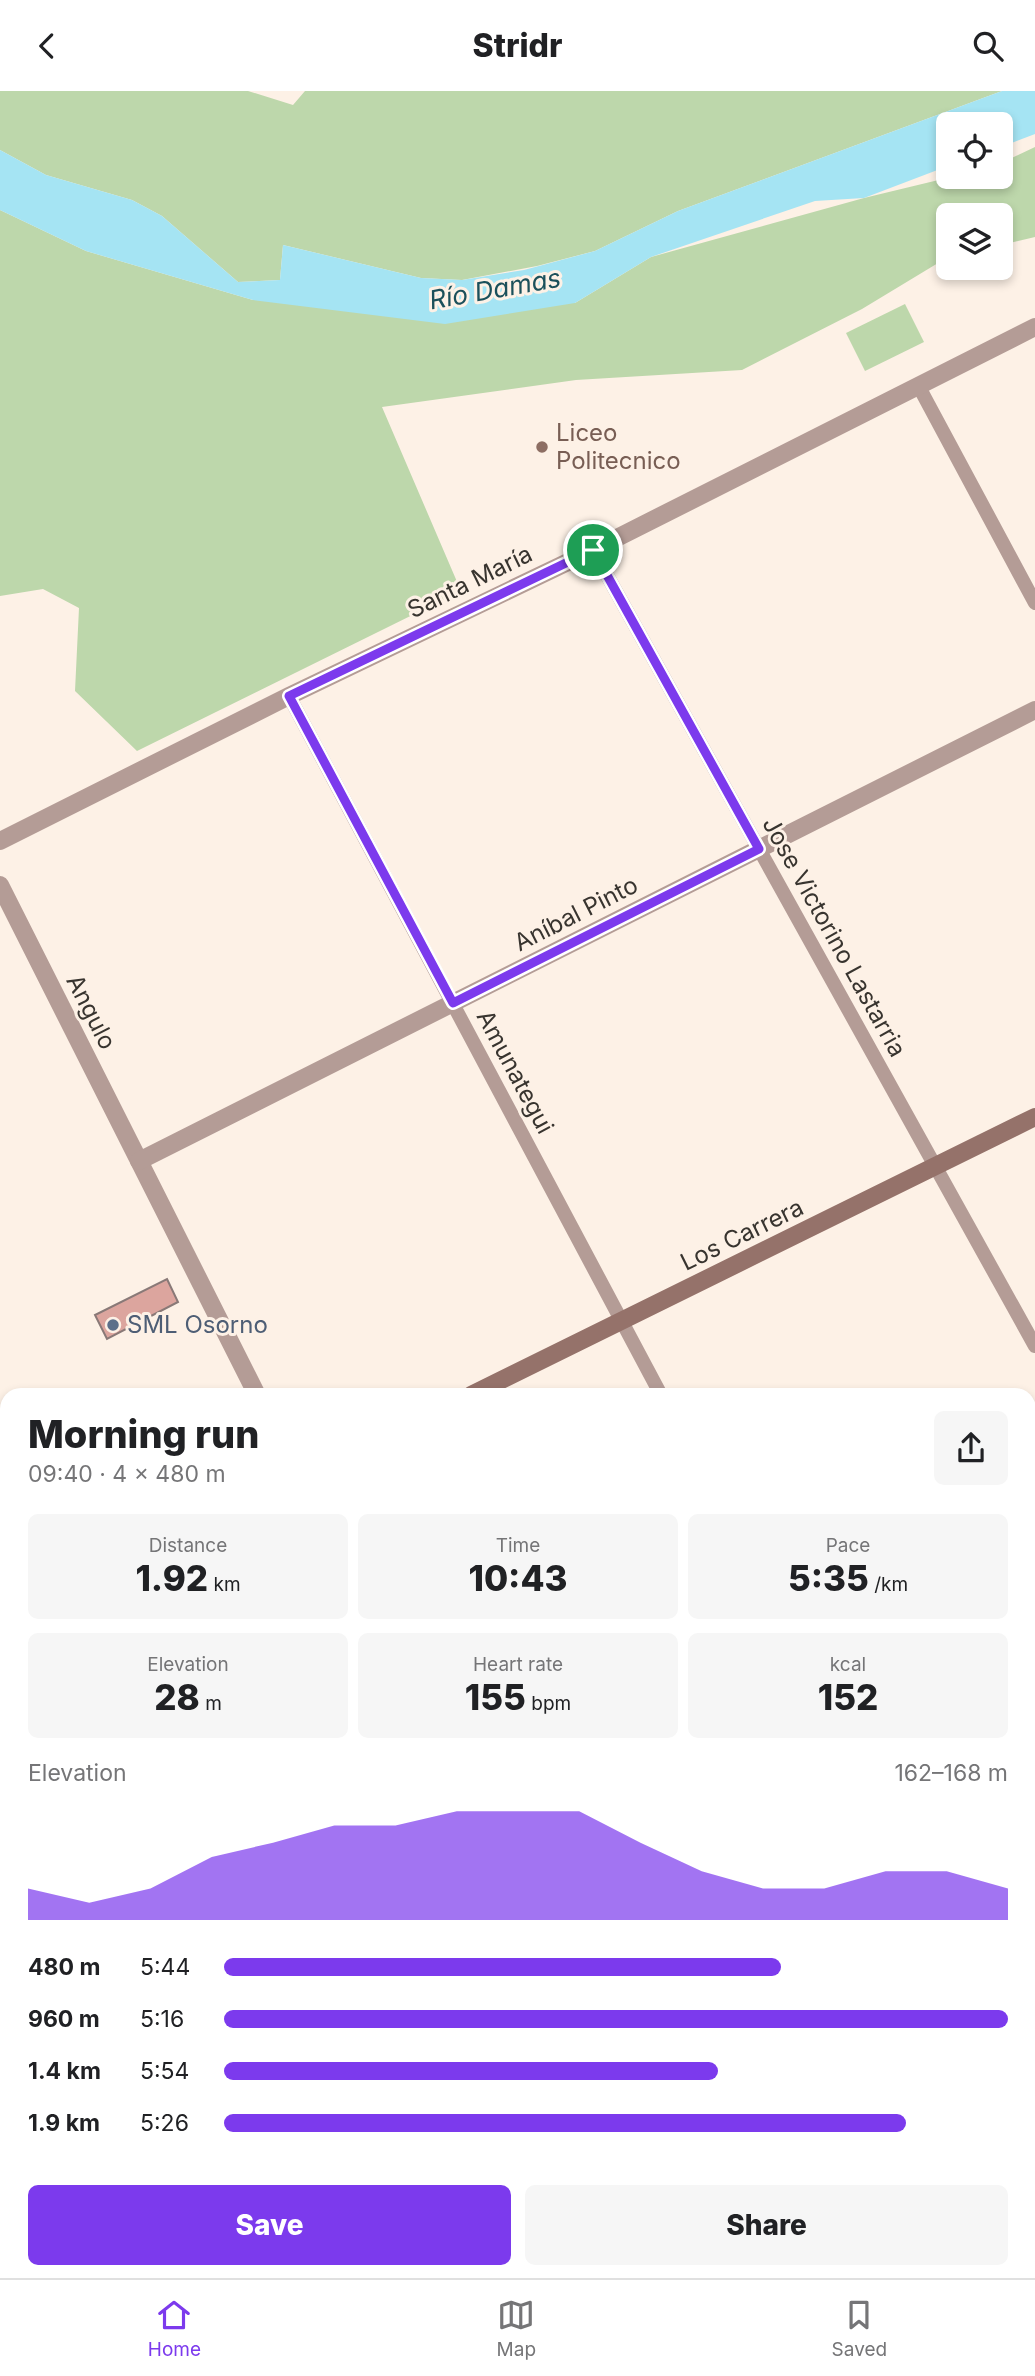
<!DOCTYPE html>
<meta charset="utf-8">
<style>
:root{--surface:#fff;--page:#f6f6f6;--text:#202124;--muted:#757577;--line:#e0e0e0;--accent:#7c3aed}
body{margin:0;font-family:Inter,sans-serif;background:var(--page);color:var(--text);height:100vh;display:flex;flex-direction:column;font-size:26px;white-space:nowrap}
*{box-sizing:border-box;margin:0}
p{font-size:23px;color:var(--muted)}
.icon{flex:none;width:38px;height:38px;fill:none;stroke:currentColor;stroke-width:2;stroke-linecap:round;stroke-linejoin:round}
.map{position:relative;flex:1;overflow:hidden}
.sheet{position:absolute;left:0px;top:1297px;width:1036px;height:891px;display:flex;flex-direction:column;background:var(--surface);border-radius:21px 21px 0 0;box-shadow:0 4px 10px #0003}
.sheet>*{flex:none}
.controls{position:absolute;left:936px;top:21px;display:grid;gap:14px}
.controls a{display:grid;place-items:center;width:77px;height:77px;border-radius:10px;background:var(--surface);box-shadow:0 4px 10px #0003;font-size:35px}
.pin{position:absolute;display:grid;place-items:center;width:60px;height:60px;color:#fff;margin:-30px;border:4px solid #fff;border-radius:50%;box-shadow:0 2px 7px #0007}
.round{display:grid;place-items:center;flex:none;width:74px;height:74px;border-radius:10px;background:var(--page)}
.headline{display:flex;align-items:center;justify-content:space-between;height:119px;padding:0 28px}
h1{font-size:38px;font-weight:800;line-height:52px}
.figures{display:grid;grid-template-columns:repeat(3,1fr);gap:10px;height:119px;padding:7px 28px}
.figures div{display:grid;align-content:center;border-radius:10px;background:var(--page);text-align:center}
.figures b{font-size:35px;font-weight:800}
.figures small{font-size:19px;font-weight:400}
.figures p{font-size:19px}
.chart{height:196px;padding:14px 28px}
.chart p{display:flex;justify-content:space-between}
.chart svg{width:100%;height:126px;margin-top:7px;fill:var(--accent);opacity:.7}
.action{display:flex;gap:14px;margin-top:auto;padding:14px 28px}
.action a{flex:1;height:80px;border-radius:10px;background:var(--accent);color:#fff;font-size:28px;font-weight:800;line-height:80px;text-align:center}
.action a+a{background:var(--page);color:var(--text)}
ul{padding:0 28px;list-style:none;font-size:23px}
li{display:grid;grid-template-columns:112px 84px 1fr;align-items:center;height:52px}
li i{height:18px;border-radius:9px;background:var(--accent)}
header{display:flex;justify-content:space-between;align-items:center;height:91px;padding:0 28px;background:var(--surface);font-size:32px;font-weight:800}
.tabs{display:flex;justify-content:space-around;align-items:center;height:98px;border-top:2px solid var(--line);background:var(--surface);font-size:19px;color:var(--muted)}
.tabs a{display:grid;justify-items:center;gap:4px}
.tabs .selected{color:var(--accent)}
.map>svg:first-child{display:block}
.green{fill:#bdd7ab}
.water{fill:#a5e4f3}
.building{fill:#dca59e;stroke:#897977;stroke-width:2}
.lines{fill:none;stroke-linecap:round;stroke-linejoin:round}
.path{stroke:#b6ada4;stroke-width:3.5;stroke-dasharray:5 5;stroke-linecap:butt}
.service{stroke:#b49c96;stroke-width:7}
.minor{stroke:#b49c96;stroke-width:14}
.tertiary{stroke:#b49c96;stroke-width:18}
.secondary{stroke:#95726a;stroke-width:18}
.primary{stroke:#7d554b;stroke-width:18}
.route-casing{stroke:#fff;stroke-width:14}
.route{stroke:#7c3aed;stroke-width:9}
.education-dot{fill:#8d6e63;stroke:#fdf1e6;stroke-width:2.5}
.service-dot{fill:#5c6f8a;stroke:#fdf1e6;stroke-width:2.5}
.labels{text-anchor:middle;stroke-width:6;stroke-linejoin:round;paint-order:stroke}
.education-label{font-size:24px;fill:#785e54;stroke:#fdf1e6;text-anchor:start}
.street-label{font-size:24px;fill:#38342f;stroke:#fdf1e6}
.service-label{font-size:24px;fill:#4e5e75;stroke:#fdf1e6;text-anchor:start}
.water-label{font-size:26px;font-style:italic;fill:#1b505b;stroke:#fdf1e6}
</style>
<header><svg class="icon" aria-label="back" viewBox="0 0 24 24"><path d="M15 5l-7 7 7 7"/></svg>Stridr<svg class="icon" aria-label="search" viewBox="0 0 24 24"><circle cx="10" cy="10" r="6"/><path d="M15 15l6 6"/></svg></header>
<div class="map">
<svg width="1035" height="2187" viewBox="0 0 1035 2187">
<rect width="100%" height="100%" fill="#fdf1e6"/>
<g class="green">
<polygon points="0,0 248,0 293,14 305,0 1002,0 678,120 595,160 537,175 462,189 421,187 283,154 280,189 238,191 162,125 132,109 46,84 0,59"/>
<polygon points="1035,56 1035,146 1001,154 1001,124 948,124 948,166 862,218 742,279 576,289 382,316 461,500 137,660 75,600 79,517 43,498 0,505 0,119 86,160 253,209 575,212 651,166 864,107 951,86 1001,86 1001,72"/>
<polygon points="905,213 924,251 865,280 846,242"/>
<polygon points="1035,1934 1035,2011 1029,2014 1029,1937"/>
<polygon points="532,2180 680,2181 667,2187 518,2187"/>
</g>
<polygon class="water" points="1002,0 1035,0 1035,43 1001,56 1001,33 948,33 948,75 864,107 815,110 651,166 575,212 445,233 253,209 86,160 0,119 0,59 46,84 132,109 162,125 238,191 280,189 283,154 421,187 462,189 524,179 595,160 678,120"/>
<g class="building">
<polygon points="167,1188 178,1211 107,1248 95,1224"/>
<polygon points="1035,1451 1035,1474 1029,1463 1029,1455"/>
<polygon points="1034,1475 1035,1505 1030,1508 1034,1515 1029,1518 1029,1478"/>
<polygon points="0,1559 7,1573 7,1598 0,1601"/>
<polygon points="1029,1601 1035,1614 1035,1649 1029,1652"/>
<polygon points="7,1605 7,1635 0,1638 0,1608"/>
<polygon points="7,1640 7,1672 0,1675 0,1643"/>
<polygon points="1029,1708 1035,1718 1035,1767 1029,1770"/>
<polygon points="7,1721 7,1796 0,1797 0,1722"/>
<polygon points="7,1805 7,1830 0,1831 0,1806"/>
<polygon points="1035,1816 1035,1844 1029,1848 1029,1819"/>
<polygon points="1029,1856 1035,1869 1035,1905 1029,1908"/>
<polygon points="7,1915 7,1977 0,1961 0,1918"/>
<polygon points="0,1961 7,1977 7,1980 0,1983"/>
<polygon points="7,1980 7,2060 0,2063 0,1983"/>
<polygon points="6,2061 7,2160 0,2163 0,2063"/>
<polygon points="76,2180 153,2180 156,2187 76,2187 74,2181"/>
<polygon points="369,2180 372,2187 355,2187 368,2180"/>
<polygon points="397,2180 418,2180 422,2187 393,2187 391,2184"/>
<polygon points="427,2180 470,2180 457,2187 430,2187"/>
</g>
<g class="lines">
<g class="path">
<polyline points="602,2187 608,2180"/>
<polyline points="632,2187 647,2180"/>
</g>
<polyline class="service" points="0,1706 7,1705"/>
<g class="minor">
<polyline points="918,294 1035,512"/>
<polyline points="593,459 1035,1255"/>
<polyline points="289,605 661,1304"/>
<polyline points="0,1539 7,1554"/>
</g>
<g class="tertiary">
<polyline points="0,750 289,605 593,459 1035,236"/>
<polyline points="0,794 257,1304"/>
<polyline points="139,1070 1035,619"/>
<polyline points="1029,1414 1035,1410"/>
<polyline points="1029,1683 1035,1680"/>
<polyline points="0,1867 7,1864"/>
<polyline points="7,2187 22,2180"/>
</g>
<g class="secondary">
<polyline points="471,1304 1035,1026"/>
<polyline points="0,1529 7,1526"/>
<polyline points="1029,1975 1035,1988"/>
</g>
<g class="primary">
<polyline points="1029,1932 1035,1929"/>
<polyline points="1029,2021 1035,2018"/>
<polyline points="506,2187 520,2180"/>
<polyline points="695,2187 708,2180"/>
</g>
</g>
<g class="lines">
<defs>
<polygon id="route" points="593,459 759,758 453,912 289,605"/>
</defs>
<use href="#route" class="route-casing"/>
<use href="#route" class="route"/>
</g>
<circle class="education-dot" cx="542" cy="356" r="7"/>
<circle class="service-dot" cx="113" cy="1234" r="7"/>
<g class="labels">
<g class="education-label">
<text x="556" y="350">Liceo<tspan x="556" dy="28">Politecnico</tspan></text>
</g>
<g class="street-label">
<text transform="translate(470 491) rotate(-26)" y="8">Santa María</text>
<text transform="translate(576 823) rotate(-27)" y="8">Aníbal Pinto</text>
<text transform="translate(834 846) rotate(61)" y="8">Jose Victorino Lastarria</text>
<text transform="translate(91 921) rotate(63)" y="8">Angulo</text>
<text transform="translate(515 981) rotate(62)" y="8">Amunategui</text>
<text transform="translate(742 1144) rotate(-26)" y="8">Los Carrera</text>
</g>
<g class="service-label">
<text x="127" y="1242">SML Osorno</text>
</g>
<g class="water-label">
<text transform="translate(495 198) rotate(-10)" y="9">Río Damas</text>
</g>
</g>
</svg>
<div class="controls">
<a><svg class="icon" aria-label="locate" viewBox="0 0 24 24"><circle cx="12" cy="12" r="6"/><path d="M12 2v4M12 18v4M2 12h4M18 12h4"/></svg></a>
<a><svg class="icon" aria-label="layers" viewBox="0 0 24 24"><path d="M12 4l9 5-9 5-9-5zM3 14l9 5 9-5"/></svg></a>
</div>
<div class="pin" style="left:593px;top:459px;background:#1e9e55"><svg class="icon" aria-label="arrive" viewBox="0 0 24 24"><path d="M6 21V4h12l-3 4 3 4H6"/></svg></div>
<section class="sheet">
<div class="headline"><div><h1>Morning run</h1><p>09:40 · 4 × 480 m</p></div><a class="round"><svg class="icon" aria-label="share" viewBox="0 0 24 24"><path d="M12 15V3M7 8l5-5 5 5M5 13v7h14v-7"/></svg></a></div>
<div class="figures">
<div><p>Distance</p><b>1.92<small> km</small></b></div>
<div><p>Time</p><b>10:43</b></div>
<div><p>Pace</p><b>5:35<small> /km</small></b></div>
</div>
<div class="figures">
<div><p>Elevation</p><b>28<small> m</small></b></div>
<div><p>Heart rate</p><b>155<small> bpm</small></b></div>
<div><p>kcal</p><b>152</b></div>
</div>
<div class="chart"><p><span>Elevation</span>162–168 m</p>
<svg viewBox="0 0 160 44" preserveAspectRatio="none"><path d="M0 44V33L10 38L20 33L30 22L40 17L50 11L60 11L70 6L80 6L90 6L100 17L110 27L120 33L130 33L140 27L150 27L160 33V44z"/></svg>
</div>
<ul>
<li><b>480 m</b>5:44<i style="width:71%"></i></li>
<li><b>960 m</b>5:16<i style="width:100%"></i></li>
<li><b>1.4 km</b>5:54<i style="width:63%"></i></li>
<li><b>1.9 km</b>5:26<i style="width:87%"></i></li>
</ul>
<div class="action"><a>Save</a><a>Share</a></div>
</section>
</div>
<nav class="tabs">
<a class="selected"><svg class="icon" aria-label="home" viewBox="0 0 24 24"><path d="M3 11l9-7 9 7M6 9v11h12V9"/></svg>Home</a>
<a><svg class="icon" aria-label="map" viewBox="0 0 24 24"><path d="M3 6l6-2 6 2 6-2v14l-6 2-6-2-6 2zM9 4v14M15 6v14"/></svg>Map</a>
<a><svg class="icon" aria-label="saved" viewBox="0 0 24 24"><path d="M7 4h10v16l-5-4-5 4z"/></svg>Saved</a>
</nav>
